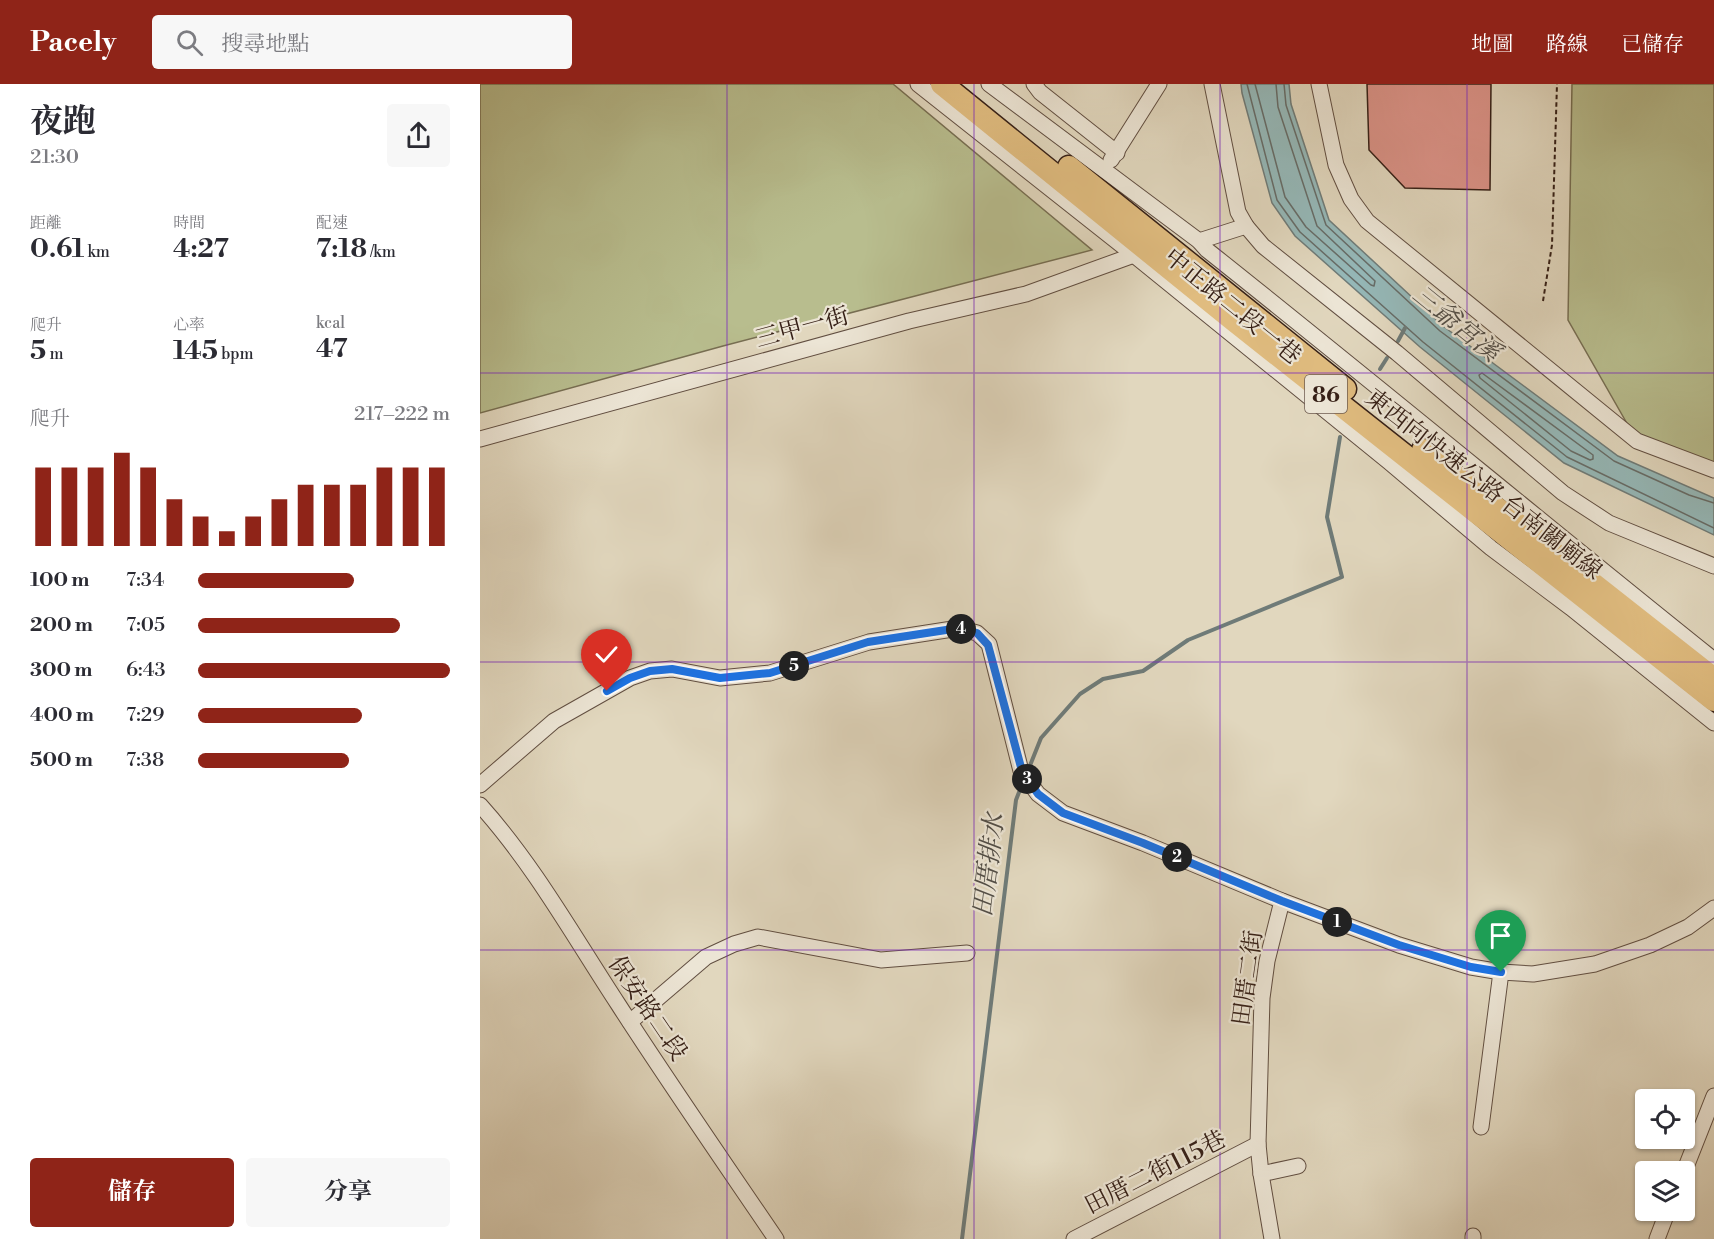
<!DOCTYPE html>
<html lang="zh-TW">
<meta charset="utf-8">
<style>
:root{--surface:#fff;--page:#f7f7f7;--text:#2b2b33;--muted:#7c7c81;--accent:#8f2418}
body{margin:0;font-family:"Libre Bodoni","Noto Serif TC",serif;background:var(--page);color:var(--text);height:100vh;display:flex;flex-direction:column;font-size:22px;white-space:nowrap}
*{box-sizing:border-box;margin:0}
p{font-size:20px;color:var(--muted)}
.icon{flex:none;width:33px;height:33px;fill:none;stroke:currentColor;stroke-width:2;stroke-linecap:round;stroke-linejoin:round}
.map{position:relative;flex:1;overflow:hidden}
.drawer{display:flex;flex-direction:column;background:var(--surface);width:480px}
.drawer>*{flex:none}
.fabs{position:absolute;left:1155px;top:1005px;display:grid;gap:12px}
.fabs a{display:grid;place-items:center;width:60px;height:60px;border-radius:6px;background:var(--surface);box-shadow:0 2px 4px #0004;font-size:30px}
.pin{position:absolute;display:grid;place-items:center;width:51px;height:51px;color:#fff;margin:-62px -26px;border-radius:50% 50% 50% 0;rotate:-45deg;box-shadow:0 0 6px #0007}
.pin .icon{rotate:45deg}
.km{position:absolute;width:30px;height:30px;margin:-15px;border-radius:50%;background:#222;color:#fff;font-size:16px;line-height:30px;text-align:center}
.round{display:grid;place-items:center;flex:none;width:63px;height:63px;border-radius:6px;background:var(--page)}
.head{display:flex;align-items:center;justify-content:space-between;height:102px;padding:0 30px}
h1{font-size:33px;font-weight:700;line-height:45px}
.figures{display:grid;grid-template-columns:repeat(3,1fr);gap:9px;height:102px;padding:6px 30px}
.figures div{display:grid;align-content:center}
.figures b{font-size:26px;font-weight:700}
.figures small{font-size:16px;font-weight:400}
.figures p{font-size:16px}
.chart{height:168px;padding:12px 30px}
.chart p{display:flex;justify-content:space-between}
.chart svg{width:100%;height:108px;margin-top:6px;stroke:var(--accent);stroke-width:6}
.button{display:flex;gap:12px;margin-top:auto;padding:12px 30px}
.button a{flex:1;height:69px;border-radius:6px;background:var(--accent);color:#fff;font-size:24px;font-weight:700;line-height:69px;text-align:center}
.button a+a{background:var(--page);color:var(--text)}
ul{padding:0 30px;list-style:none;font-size:20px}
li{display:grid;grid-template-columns:96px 72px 1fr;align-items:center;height:45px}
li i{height:15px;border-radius:8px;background:var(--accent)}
header{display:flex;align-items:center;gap:36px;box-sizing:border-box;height:84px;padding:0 30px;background:var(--accent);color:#fff}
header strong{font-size:28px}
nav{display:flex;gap:33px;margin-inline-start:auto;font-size:21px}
.search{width:420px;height:54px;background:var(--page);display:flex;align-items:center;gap:15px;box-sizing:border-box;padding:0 21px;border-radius:6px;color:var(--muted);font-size:22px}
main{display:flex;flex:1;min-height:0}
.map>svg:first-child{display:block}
.green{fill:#b8bd8e;stroke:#776e52;stroke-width:1.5}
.water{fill:#95b8b8;stroke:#6f7b78;stroke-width:1.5}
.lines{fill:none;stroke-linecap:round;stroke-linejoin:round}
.shore{stroke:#666c68;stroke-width:1.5}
.stream{stroke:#6f7b78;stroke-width:4}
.building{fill:#da9287;stroke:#362017;stroke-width:1.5}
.minor-casing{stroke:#614e41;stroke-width:17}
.highway-casing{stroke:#362017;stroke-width:25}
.path{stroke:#362017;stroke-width:2;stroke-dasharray:4.5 3;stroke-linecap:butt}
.minor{stroke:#ece5d5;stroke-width:15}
.highway{stroke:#e0bc7f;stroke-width:22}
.route-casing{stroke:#fff;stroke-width:12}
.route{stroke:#1a73e8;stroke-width:8}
.grid{fill:none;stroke:#7b2cbf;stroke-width:1.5;stroke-opacity:0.55}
.labels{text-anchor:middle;stroke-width:4.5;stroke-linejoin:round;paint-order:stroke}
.shield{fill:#ece5d5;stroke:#6d5b50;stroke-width:1.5}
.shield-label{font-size:22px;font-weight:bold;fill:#362017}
.street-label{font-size:24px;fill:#362017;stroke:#ece5d5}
.water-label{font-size:26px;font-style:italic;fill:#524e47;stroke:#ece5d5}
</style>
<header>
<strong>Pacely</strong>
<div class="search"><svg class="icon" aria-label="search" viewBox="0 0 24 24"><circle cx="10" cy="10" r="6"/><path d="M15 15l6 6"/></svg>搜尋地點</div>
<nav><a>地圖</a><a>路線</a><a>已儲存</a></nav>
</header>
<main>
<section class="drawer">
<div class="head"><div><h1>夜跑</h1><p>21:30</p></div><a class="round"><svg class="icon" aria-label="share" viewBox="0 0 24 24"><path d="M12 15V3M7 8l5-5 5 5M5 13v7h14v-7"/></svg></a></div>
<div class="figures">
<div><p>距離</p><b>0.61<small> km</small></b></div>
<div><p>時間</p><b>4:27</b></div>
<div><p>配速</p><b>7:18<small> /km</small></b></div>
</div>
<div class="figures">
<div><p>爬升</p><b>5<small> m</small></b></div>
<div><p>心率</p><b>145<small> bpm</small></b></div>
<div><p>kcal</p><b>47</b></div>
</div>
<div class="chart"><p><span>爬升</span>217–222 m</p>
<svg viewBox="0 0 160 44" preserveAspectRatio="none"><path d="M5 44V12M15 44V12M25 44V12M35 44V6M45 44V12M55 44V25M65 44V32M75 44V38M85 44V32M95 44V25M105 44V19M115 44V19M125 44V19M135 44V12M145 44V12M155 44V12"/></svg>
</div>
<ul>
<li><b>100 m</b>7:34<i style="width:62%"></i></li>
<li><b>200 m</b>7:05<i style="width:80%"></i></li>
<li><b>300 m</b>6:43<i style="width:100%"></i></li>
<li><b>400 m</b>7:29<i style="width:65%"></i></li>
<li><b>500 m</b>7:38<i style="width:60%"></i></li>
</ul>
<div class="button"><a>儲存</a><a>分享</a></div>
</section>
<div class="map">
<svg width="1234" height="1155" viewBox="0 0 1234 1155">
<rect width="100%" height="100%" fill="#e1d7be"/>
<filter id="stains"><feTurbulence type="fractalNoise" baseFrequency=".00333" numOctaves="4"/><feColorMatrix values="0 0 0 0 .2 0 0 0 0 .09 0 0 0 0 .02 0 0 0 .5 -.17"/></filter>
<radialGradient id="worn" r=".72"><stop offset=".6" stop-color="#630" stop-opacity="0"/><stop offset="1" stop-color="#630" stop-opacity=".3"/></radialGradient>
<g class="green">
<polygon points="0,0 413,0 612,166 243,262 0,329"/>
<polygon points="1092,0 1234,0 1234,386 1157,357 1088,236"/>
</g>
<polygon class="water" points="761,0 809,0 811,20 849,136 963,242 1138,372 1234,414 1234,451 1084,379 940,263 815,152 792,119 762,9"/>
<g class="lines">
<g class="shore">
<polyline points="767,0 797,116 820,148 943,258 1087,373 1234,444"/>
<polyline points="775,0 805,113 826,143 891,201 894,202 895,197 837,142 798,23 796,0"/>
<polyline points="804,0 806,21 846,141 960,247 1134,377 1209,411 1234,419"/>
<polygon points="1002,289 1113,371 1113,375 1110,376 1091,367 1000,294 999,291"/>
</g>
<g class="stream">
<polyline points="918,257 925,244"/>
<polyline points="900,285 907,274"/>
<polyline points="547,689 561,654 600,610 623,595 663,587 708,556 862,493 847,433 860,353"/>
<polyline points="482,1155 536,716 543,698"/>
</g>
</g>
<polygon class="building" points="887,0 1011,0 1010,106 925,104 889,66"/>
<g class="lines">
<defs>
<g id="minor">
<polyline points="438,0 654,171 909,378 1011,464 1091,524 1234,639"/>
<path d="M509,0L719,157L727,166C897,301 1064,440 1234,576"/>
<polyline points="554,0 560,8 637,69"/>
<polyline points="732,0 758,128 766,142 783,162 917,269 1083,409 1129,439 1234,482"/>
<polyline points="839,0 856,81 871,115 887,137 1157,357 1234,386"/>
<polyline points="631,76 679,0"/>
<polyline points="719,157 766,142"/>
<polyline points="0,355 429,237 546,210 654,171"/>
<polyline points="0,701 74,637 150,594 170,587 192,585 240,594 290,589 389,558 479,544 497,549 509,560 541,687 558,710 583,729 663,759 802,817 919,861 991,883 1021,888 1053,890 1115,880 1170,861 1208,843 1234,824"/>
<path d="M0,721C54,781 94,853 138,920C189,999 243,1077 296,1155"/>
<polyline points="150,938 226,873 254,860 278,853 401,876 487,869"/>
<polyline points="1001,1043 1021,888"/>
<polyline points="1204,1088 1234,1012"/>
<polyline points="781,1090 818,1082"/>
<polyline points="993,1152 993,1155"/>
<polyline points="594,1155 778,1060"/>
<polyline points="792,1155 781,1090 778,1060 782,914 787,877 802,817"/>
<polyline points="1177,1155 1188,1126"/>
</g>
<g id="highway">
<polyline points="462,0 752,235 1234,616"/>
<polyline points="589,83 865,305"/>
<polyline points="943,366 1234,595"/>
</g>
</defs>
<use href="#minor" class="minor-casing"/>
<use href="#highway" class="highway-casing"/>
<polyline class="path" points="1063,217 1072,161 1077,0"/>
<use href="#minor" class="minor"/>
<use href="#highway" class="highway"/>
</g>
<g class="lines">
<defs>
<polyline id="route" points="127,607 150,594 170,587 192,585 240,594 290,589 388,558 479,544 497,549 508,561 542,687 558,710 583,729 663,759 802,817 919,861 991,883 1021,888"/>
</defs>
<use href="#route" class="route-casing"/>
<use href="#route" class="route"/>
</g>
<path class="grid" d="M247,0V1155M494,0V1155M740,0V1155M987,0V1155M0,289H1234M0,578H1234M0,866H1234"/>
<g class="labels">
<rect class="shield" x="825" y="291" width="42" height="38" rx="4.5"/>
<g class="shield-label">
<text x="846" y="318">86</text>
</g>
<g class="street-label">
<text transform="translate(753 222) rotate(39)" y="8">中正路二段一巷</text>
<text transform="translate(322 243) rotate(-15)" y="8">三甲一街</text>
<text transform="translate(1004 400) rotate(38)" y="8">東西向快速公路 台南關廟線</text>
<text transform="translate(767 894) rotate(-82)" y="8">田厝二街</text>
<text transform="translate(168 924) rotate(56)" y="8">保安路二段</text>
<text transform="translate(675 1088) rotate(-27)" y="8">田厝二街115巷</text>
</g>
<g class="water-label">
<text transform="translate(977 239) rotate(39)" y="9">三爺宮溪</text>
<text transform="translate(508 781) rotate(-83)" y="9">田厝排水</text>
</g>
</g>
<rect width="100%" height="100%" filter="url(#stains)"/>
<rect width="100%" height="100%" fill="url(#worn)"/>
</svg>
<div class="fabs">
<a><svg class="icon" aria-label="locate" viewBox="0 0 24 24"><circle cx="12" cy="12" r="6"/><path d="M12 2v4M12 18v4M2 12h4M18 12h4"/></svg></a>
<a><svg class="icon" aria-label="layers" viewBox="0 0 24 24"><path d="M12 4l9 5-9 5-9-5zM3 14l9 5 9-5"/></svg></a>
</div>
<div class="pin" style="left:1021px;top:888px;background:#1e9e55"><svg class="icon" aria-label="arrive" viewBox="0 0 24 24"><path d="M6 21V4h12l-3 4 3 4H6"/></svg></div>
<div class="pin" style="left:127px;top:607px;background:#d93025"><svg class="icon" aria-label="check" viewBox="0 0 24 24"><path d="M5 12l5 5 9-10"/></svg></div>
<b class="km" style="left:857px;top:838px">1</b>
<b class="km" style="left:697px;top:773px">2</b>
<b class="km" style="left:547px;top:695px">3</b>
<b class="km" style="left:481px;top:545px">4</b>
<b class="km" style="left:314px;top:582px">5</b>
</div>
</main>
